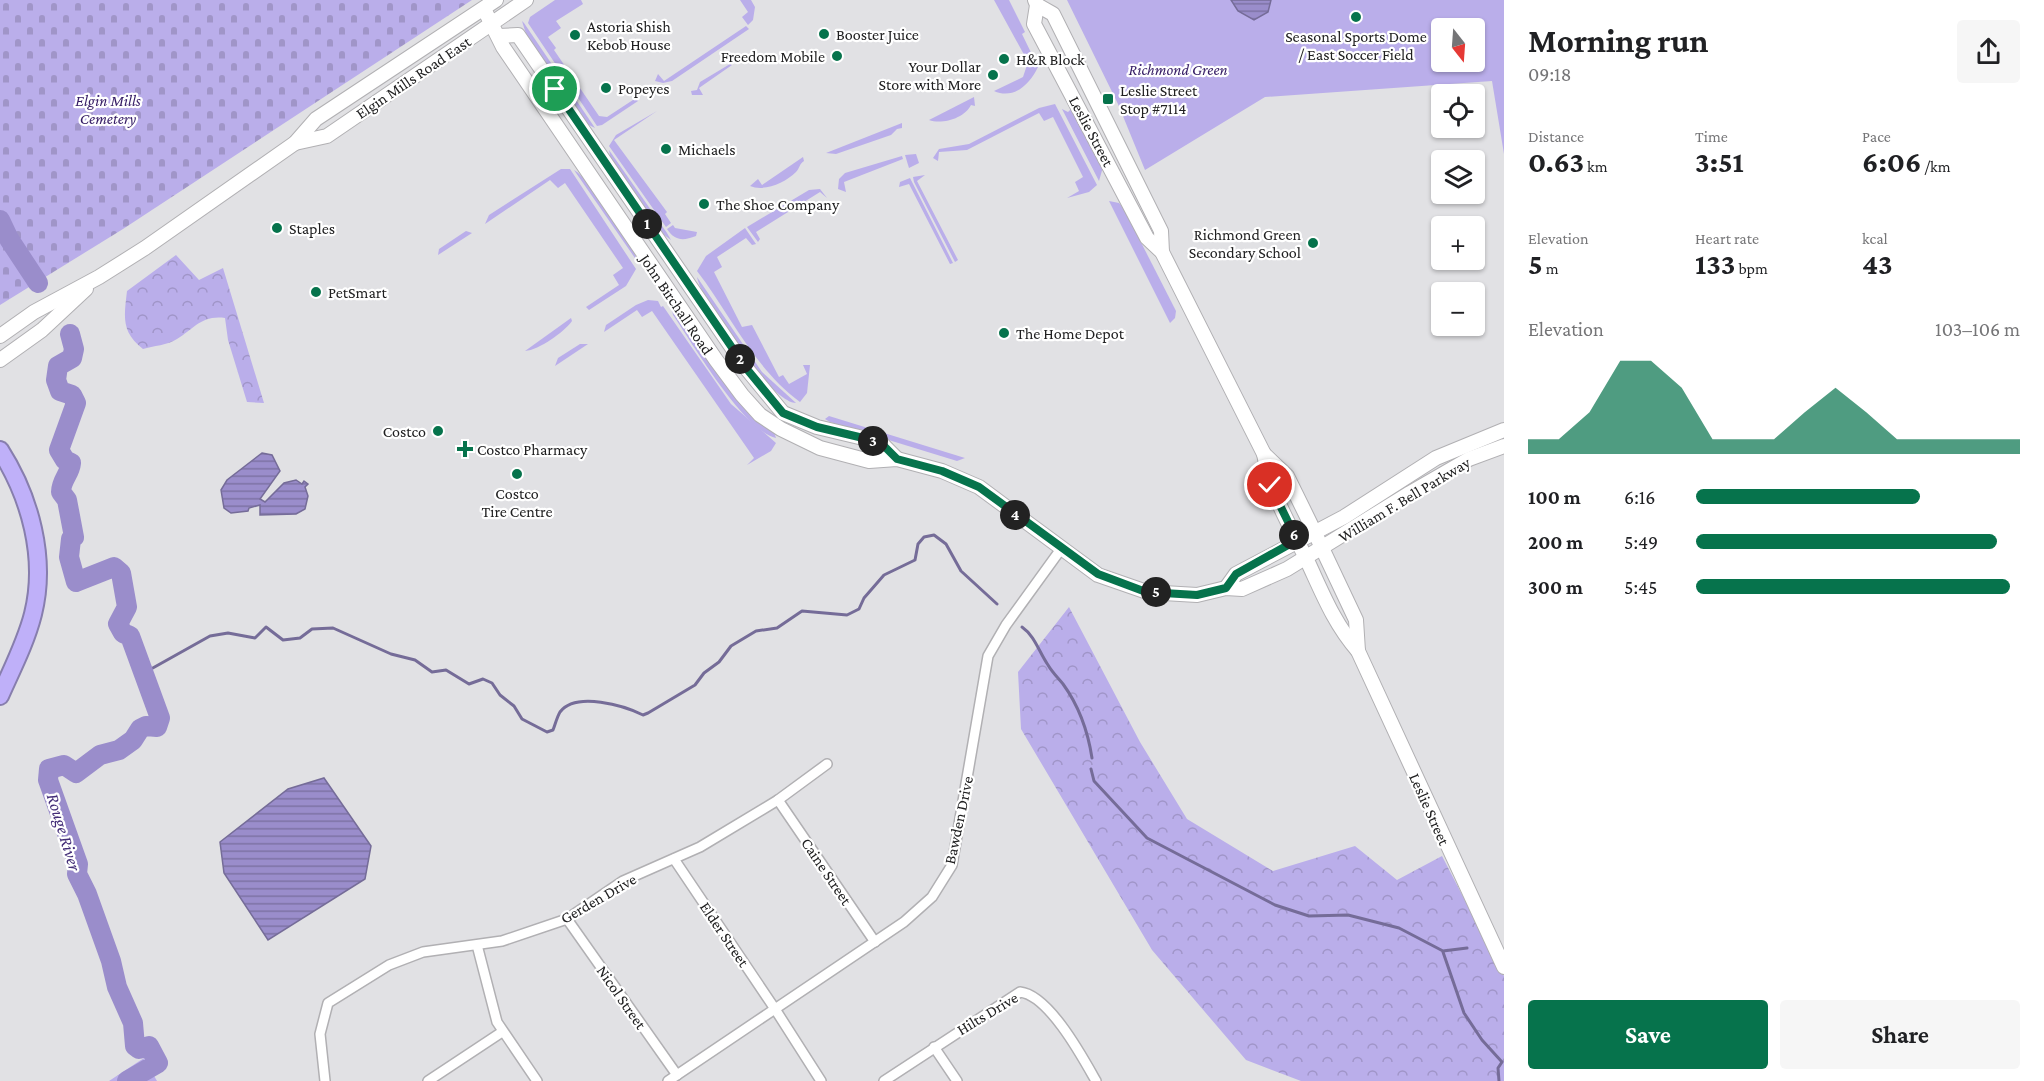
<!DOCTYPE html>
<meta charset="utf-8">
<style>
:root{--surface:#fff;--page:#f6f6f6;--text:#202124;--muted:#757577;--accent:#06734c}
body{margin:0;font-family:"Crimson Pro",serif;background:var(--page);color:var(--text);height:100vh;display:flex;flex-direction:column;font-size:22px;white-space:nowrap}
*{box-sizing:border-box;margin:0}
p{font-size:20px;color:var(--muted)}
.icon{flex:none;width:33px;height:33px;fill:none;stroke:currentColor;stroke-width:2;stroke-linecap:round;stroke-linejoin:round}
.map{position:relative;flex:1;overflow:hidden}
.details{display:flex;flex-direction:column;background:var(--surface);width:540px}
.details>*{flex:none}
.needle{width:39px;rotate:163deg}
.fabs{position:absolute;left:1431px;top:18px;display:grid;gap:12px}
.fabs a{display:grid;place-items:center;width:54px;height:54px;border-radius:6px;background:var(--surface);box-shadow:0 2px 4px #0004;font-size:30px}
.pin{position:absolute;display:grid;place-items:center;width:51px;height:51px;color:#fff;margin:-26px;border:3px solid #fff;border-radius:50%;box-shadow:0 2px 6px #0007}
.km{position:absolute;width:30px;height:30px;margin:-15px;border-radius:50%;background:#222;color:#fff;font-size:16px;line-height:30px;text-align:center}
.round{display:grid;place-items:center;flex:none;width:63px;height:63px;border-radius:6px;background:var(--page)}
.overview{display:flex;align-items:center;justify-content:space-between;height:102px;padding:0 24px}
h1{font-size:33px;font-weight:700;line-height:45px}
.metrics{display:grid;grid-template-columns:repeat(3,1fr);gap:9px;height:102px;padding:6px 24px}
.metrics div{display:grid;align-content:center}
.metrics b{font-size:30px;font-weight:700}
.metrics small{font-size:16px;font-weight:400}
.metrics p{font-size:16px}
.chart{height:168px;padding:12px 24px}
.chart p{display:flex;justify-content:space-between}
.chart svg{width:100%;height:108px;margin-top:6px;fill:var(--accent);opacity:.7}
.cta{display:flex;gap:12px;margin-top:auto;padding:12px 24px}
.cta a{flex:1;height:69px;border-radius:6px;background:var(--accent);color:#fff;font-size:24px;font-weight:700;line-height:69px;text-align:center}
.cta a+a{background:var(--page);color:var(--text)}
ul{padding:0 24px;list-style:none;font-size:20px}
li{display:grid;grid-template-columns:96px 72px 1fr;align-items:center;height:45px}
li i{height:15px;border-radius:8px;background:var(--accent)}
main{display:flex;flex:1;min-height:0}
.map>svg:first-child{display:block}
.green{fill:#baaeea;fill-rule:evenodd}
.forest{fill:url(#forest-crowns)}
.cemetery{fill:url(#cemetery-stones)}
.water{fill:url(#water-rules);stroke:#756c98;stroke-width:1.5}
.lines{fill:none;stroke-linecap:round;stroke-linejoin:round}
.stream{stroke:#756c98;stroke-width:3}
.river{stroke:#9a8dcb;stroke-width:20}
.street-casing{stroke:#b1b0b3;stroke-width:12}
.secondary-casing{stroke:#b1b0b3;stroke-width:16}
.highway-casing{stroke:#877ead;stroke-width:20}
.street{stroke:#fff;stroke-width:9}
.secondary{stroke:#fff;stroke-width:14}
.highway{stroke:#bfb0f9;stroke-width:16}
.route-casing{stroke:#fff;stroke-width:12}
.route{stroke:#06734c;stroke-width:8}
.poi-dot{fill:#06734c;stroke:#fff;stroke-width:2}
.labels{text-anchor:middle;stroke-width:4.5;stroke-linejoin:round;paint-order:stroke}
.poi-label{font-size:16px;fill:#202021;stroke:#fff;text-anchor:start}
.park-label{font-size:16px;font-style:italic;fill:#341b64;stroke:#fff}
.street-label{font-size:16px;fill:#202021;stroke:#fff}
.water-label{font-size:18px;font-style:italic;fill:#432d77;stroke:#fff}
</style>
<main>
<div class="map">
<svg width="1504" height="1081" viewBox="0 0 1504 1081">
<defs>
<pattern id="forest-crowns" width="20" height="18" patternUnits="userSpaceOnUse" patternTransform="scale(1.5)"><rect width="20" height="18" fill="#baaeea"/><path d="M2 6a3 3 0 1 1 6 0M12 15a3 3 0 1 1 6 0" fill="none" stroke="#a095c8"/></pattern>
<pattern id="cemetery-stones" width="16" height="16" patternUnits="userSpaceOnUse" patternTransform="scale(1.5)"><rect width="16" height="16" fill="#baaeea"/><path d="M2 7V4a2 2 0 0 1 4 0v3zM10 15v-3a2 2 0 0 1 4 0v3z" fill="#a095c8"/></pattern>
<pattern id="water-rules" width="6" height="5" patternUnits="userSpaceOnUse" patternTransform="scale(1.5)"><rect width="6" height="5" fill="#9a8dcb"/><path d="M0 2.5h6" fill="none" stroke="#7d73a4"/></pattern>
</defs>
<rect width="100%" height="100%" fill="#e1e1e4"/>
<g class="green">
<polygon points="555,0 581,0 583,4 556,21 561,28 548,37 556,48 554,50 599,116 607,117 636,98 638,101 602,125 597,126 528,23 530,17"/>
<polygon points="740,0 751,0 755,7 753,20 748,25 742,17 748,12"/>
<path d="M994,0H1009L1025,32L1022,34L1038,67C1030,84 1014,100 994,91L1023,77L1028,62Z"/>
<path d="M1067,0H1504V154L1492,81L1265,97L1145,170L1118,104ZM1442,28H1474V62H1442Z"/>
<polygon points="522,21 524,23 595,128 585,123 527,37"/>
<polygon points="746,26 749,29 672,81 663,83 655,81 658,74 664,81"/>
<polygon points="730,64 732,65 699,88 703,95 692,95 691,91 697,90 700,82"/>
<path d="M974,97L975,106L971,105C965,118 942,125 929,120Z"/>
<polygon points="1055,104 1097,185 1089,192 1067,198 1079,191 1075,182 1083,177 1053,117 1044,121 1039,113 967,150 939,152 938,161 933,158 939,149 969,144 1039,108"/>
<polygon points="1062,109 1068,112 1071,109 1074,112 1103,167 1099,181"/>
<polygon points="657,111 614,140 667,212 665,214 671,223 666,227 609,146 616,135"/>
<polygon points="902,123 902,128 897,129 891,135 836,154 826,153"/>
<polygon points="609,150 667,233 671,240 659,231 611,161"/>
<polygon points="916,154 919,163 909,168 905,155"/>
<polygon points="902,156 903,159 844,182 846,192 838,189 839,179 845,173"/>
<path d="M803,157L804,161C799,164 800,168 796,172C785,183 764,192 750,186L758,179L762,185Z"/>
<polygon points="561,169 570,169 636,269 626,286 589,310 586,307 619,285 613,275 623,268 565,183 558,188 550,180 485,224 489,215"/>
<path d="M574,170C590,179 633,242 637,261Z"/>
<polygon points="925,175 917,181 958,260 955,262 914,182 913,177"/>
<polygon points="910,178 953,263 950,264 909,184 899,187 900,182"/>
<polygon points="820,189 827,198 820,192 756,232 760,239 758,242 747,227 809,190"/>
<polygon points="1109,201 1119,203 1124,209 1176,311 1175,318 1170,323"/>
<path d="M673,225L675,228L697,232L696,236C683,241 675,241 667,229Z"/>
<path d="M745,228L756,244L752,245L746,238L717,257L722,267L714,272L742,327L752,325L779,377L783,375L789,384L807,374L803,365H810L807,393L800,402C752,366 731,315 697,271L706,256Z"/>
<polygon points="466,231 472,233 438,255 439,249"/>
<path d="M697,277L762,372L796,403C771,403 701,301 697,277Z"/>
<polygon points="648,300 658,301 661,307 663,306 731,404 776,443 771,451 747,465 754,458 652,311 642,317 637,310 604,332 606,325 636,305"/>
<path d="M671,306L737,400L774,432L776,438C743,430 693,344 673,315Z"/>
<path d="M571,318L572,321C564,332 539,350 525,351Z"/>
<polygon points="580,344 588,344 555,366 558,358"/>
<polygon points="829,416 965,458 957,461 830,422 825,419"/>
</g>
<g class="forest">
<path d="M176,255L199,280L223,268L264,403L247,402L228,340L225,318C201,315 194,329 177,339C168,345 153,346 143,349C121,332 124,317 127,291Z"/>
<polygon points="1069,607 1140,742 1187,819 1273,871 1355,846 1397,880 1442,856 1504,976 1504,1081 1301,1081 1246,1060 1152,950 1021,729 1018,672"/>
<polygon points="144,1058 157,1081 109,1081"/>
</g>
<polygon class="cemetery" points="0,0 472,0 123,229 0,305"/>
<g class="water">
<polygon points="1231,0 1271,0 1268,12 1254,20 1238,11"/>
<path d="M9,239C22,249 36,267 39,282L35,284L29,281Z"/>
<polygon points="262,453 272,455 280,471 260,499 265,502 284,483 296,480 302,484 304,481 308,484 305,487 308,496 305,509 296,514 260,515 260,505 249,508 248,511 231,513 224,508 221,490 227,480"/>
<polygon points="324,778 371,846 365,879 268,940 224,873 220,842 288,789"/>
</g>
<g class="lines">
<g class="stream">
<path d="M1022,627C1035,636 1039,652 1048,665C1052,672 1058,678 1063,684C1079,706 1088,732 1092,758"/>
<path d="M143,670L151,669L210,636L228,633L255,638L266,627L283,640L300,638L312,629L333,628L391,654L415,660L432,672L446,670L469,684L483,679L492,683L500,695L514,706L522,719L547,732L553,730C555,725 557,717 560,712C576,691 625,706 643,715L648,713L695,685L704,673L719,662L731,646L756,631L777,628L802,611L847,615L859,609L864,598L884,575L915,560L918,544L924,537L934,535L946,544L961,571L997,604"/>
<polyline points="1091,769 1094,781 1147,838 1275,905 1309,916 1348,915 1399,928 1443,951 1467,948"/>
<polyline points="1443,952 1464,1013 1482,1040 1502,1062 1498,1068 1499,1081"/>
</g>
<g class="river">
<polyline points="0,220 9,239 38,283"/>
<path d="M70,334L74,349L72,358L58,366L56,380L60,391L72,395L76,403L59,450L65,460L71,463C70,474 61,480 61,492L67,500L74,537L71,539L69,557L76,582L114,567L121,573L127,607L118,624L123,633L130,636L160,718L157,727L146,726L140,729L133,740L119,750L100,755L76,773L64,765L49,769L48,780L78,864L77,874L87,894L111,961L117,987L133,1023L135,1046L139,1049L149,1046L158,1063L127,1081"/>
</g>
<defs>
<g id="street">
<polyline points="778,800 875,942"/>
<polyline points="674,859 775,1009 821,1081"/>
<polyline points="567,919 677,1075"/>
<polyline points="477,945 497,1022 537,1081"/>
<polyline points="934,1047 957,1081"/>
<polyline points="325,1081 320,1034 328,1003 389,965 423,952 502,941 567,919 623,881 700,847 778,800 827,764"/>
<polyline points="428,1081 502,1032"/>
<polyline points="668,1081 904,922 932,897 952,865 988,656 1006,625 1061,549"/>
<path d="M884,1081L1020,992C1049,995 1083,1058 1096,1081"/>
</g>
<g id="secondary">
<path d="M1035,0L1037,5L1034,24L1147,238L1162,252L1264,454C1272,497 1287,520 1306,558C1322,592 1333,622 1358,651L1504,967"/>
<polyline points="1037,5 1053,14 1161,231 1162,252"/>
<polyline points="484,9 503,47 716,360 742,395 760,415 781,429 820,448 869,461 897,459 942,471 979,487 1098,575 1147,592 1197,595 1226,588 1242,589 1287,569 1410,493 1469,459 1504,446"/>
<polyline points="499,36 518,35 746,368 783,413 817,427 880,442 897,459"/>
<polyline points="295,143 327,136 526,0"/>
<polyline points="0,336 34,312 99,277 145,248 295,143 316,119 496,0"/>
<polyline points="0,360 42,330 86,289"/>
<polyline points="1264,454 1287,476 1314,531 1356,620 1358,651"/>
<polyline points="1226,588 1236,574 1344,517 1436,458 1504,430"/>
</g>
<path id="highway" d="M0,450C30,497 47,558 33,614C26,642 12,669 0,696"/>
</defs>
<use href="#street" class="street-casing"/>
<use href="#secondary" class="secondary-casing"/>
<use href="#highway" class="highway-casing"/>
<use href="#street" class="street"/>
<use href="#secondary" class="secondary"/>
<use href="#highway" class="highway"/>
</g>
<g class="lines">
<defs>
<polyline id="route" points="555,89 746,368 783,413 817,427 880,442 897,459 942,471 979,487 1098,574 1146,592 1197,595 1226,588 1236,574 1297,540 1270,485"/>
</defs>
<use href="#route" class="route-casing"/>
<use href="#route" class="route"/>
</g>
<g class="poi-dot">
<circle cx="1356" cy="17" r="6"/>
<circle cx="824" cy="34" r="6"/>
<circle cx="575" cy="35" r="6"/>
<circle cx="837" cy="56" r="6"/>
<circle cx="1004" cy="59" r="6"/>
<circle cx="993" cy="75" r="6"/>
<circle cx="606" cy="88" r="6"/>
<rect x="1102" y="93" width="12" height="12" rx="3"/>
<circle cx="666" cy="149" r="6"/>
<circle cx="704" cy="204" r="6"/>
<circle cx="277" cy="228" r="6"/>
<circle cx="1313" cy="243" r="6"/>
<circle cx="316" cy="292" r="6"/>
<circle cx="1004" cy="333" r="6"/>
<circle cx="438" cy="431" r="6"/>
<path d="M462 440h6v6h6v6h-6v6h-6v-6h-6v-6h6z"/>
<circle cx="517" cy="474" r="6"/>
</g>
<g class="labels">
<g class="poi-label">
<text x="587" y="32">Astoria Shish<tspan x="587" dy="18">Kebob House</tspan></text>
<text x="836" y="40">Booster Juice</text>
<text x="1356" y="42" text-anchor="middle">Seasonal Sports Dome<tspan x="1356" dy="18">/ East Soccer Field</tspan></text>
<text x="825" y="62" text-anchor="end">Freedom Mobile</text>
<text x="1016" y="65">H&amp;R Block</text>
<text x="981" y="72" text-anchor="end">Your Dollar<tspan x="981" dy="18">Store with More</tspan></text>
<text x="618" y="94">Popeyes</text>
<text x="1120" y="96">Leslie Street<tspan x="1120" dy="18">Stop #7114</tspan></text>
<text x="678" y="155">Michaels</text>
<text x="716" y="210">The Shoe Company</text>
<text x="289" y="234">Staples</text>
<text x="1301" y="240" text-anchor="end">Richmond Green<tspan x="1301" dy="18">Secondary School</tspan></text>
<text x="328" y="298">PetSmart</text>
<text x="1016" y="339">The Home Depot</text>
<text x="426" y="437" text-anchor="end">Costco</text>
<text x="477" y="455">Costco Pharmacy</text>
<text x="517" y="499" text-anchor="middle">Costco<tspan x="517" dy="18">Tire Centre</tspan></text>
</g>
<g class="park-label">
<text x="1178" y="75">Richmond Green</text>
<text x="108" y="106">Elgin Mills<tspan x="108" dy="18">Cemetery</tspan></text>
</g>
<g class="street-label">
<text transform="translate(413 77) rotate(-34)" y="6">Elgin Mills Road East</text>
<text transform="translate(1092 131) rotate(62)" y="6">Leslie Street</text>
<text transform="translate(677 304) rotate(56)" y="6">John Birchall Road</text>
<text transform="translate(1404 499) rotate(-31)" y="6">William F. Bell Parkway</text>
<text transform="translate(1430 809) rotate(66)" y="6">Leslie Street</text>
<text transform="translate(958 820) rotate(-78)" y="6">Bawden Drive</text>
<text transform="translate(827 871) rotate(56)" y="6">Caine Street</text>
<text transform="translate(598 898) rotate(-30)" y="6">Gerden Drive</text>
<text transform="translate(725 934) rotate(56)" y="6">Elder Street</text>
<text transform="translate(622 997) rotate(55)" y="6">Nicol Street</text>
<text transform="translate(987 1013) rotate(-31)" y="6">Hilts Drive</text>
</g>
<g class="water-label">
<text transform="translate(64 832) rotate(73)" y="6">Rouge River</text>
</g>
</g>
</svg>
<div class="fabs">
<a><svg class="needle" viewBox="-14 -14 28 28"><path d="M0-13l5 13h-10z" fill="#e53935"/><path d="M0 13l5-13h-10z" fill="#757577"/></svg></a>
<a><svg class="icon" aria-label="locate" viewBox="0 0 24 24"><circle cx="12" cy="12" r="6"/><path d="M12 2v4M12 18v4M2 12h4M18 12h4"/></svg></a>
<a><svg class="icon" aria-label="layers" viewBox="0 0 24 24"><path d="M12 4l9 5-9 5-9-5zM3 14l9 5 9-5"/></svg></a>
<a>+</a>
<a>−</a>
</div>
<div class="pin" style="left:555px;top:89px;background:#1e9e55"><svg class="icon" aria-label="arrive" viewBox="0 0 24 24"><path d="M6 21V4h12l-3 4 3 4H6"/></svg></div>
<div class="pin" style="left:1270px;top:485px;background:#d93025"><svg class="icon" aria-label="check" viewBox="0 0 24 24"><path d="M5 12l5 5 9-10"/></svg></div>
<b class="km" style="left:647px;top:224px">1</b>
<b class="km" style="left:740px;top:359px">2</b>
<b class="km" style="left:873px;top:441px">3</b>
<b class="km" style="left:1015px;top:515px">4</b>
<b class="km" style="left:1156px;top:592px">5</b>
<b class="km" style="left:1294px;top:535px">6</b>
</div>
<section class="details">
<div class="overview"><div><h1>Morning run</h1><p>09:18</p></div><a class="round"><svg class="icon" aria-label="share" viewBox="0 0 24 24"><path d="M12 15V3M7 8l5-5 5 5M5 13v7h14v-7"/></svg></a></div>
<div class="metrics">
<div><p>Distance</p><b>0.63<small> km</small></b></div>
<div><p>Time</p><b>3:51</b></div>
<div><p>Pace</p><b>6:06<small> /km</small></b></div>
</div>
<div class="metrics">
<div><p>Elevation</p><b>5<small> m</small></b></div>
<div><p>Heart rate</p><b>133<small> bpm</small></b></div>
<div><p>kcal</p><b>43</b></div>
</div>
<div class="chart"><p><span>Elevation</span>103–106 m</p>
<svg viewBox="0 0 160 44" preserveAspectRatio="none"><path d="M0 44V38L10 38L20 27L30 6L40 6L50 17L60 38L70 38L80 38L90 27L100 17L110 27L120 38L130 38L140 38L150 38L160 38V44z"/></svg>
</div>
<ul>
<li><b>100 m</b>6:16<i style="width:69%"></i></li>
<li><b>200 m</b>5:49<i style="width:93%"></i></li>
<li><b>300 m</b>5:45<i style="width:97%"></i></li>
</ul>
<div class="cta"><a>Save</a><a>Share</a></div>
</section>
</main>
